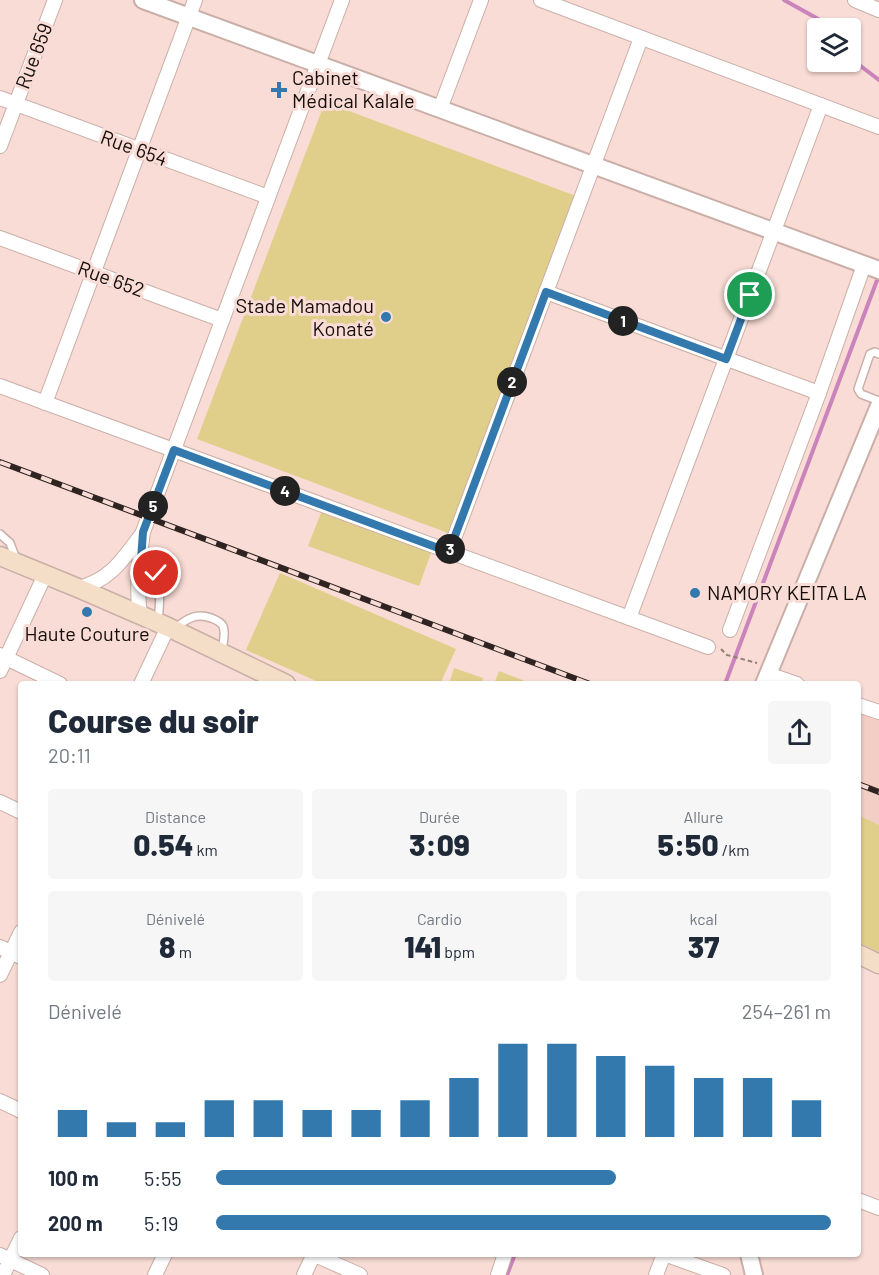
<!DOCTYPE html>
<html lang="fr">
<meta charset="utf-8">
<style>
:root{--surface:#fff;--page:#f6f6f7;--text:#1f2937;--muted:#747a83;--accent:#3379ae}
body{margin:0;font-family:Barlow,sans-serif;background:var(--page);color:var(--text);height:100vh;display:flex;flex-direction:column;font-size:22px;white-space:nowrap}
*{box-sizing:border-box;margin:0}
p{font-size:20px;color:var(--muted)}
.icon{flex:none;width:33px;height:33px;fill:none;stroke:currentColor;stroke-width:2;stroke-linecap:round;stroke-linejoin:round}
.map{position:relative;flex:1;overflow:hidden}
.details{position:absolute;left:18px;top:681px;width:843px;height:576px;display:flex;flex-direction:column;background:var(--surface);border-radius:6px;box-shadow:0 2px 4px #0004}
.details>*{flex:none}
.buttons{position:absolute;left:807px;top:18px;display:grid;gap:12px}
.buttons a{display:grid;place-items:center;width:54px;height:54px;border-radius:6px;background:var(--surface);box-shadow:0 2px 4px #0004;font-size:30px}
.pin{position:absolute;display:grid;place-items:center;width:51px;height:51px;color:#fff;margin:-26px;border:3px solid #fff;border-radius:50%;box-shadow:0 2px 6px #0007}
.km{position:absolute;width:30px;height:30px;margin:-15px;border-radius:50%;background:#222;color:#fff;font-size:16px;line-height:30px;text-align:center}
.round{display:grid;place-items:center;flex:none;width:63px;height:63px;border-radius:6px;background:var(--page)}
.overview{display:flex;align-items:center;justify-content:space-between;height:102px;padding:0 30px}
h1{font-size:33px;font-weight:800;line-height:45px}
.figures{display:grid;grid-template-columns:repeat(3,1fr);gap:9px;height:102px;padding:6px 30px}
.figures div{display:grid;align-content:center;border-radius:6px;background:var(--page);text-align:center}
.figures b{font-size:30px;font-weight:800}
.figures small{font-size:16px;font-weight:400}
.figures p{font-size:16px}
.chart{height:168px;padding:12px 30px}
.chart p{display:flex;justify-content:space-between}
.chart svg{width:100%;height:108px;margin-top:6px;stroke:var(--accent);stroke-width:6}
ul{padding:0 30px;list-style:none;font-size:20px}
li{display:grid;grid-template-columns:96px 72px 1fr;align-items:center;height:45px}
li i{height:15px;border-radius:8px;background:var(--accent)}
.map>svg:first-child{display:block}
.built{fill:#f2cec5}
.pitch{fill:#e0ce8b}
.lines{fill:none;stroke-linecap:round;stroke-linejoin:round}
.stream{stroke:#cb83bb;stroke-width:4}
.service-casing{stroke:#caafa8;stroke-width:10}
.minor-casing{stroke:#caafa8;stroke-width:16}
.tertiary-casing{stroke:#caafa8;stroke-width:20}
.secondary-casing{stroke:#caafa8;stroke-width:21}
.path{stroke:#937f7a;stroke-width:2;stroke-dasharray:4.5 3;stroke-linecap:butt}
.service{stroke:#fff;stroke-width:7}
.minor{stroke:#fff;stroke-width:14}
.tertiary{stroke:#fff;stroke-width:16}
.secondary{stroke:#f4dec7;stroke-width:18}
.rail-casing{stroke:#2f2422;stroke-width:6}
.rail{stroke:#f8dcd5;stroke-width:4;stroke-dasharray:11;stroke-linecap:butt}
.route-casing{stroke:#fff;stroke-width:12}
.route{stroke:#3379ae;stroke-width:8}
.poi-dot{fill:#3379ae;stroke:#f8dcd5;stroke-width:2}
.labels{text-anchor:middle;stroke-width:6;stroke-linejoin:round;paint-order:stroke}
.street-label{font-size:20px;fill:#150c0a;stroke:#f8dcd5}
.poi-label{font-size:20px;fill:#150c0a;stroke:#f8dcd5;text-anchor:start}
</style>
<div class="map">
<svg width="879" height="1275" viewBox="0 0 879 1275">
<rect width="100%" height="100%" fill="#f8dcd5"/>
<polygon class="built" points="858,708 879,715 879,962 858,952"/>
<g class="pitch">
<polygon points="325,102 576,196 448,533 197,439"/>
<polygon points="323,508 433,548 419,586 308,546"/>
<polygon points="280,573 456,649 440,684 323,684 246,650"/>
<polygon points="454,668 483,678 481,684 449,684"/>
<polygon points="499,671 532,684 494,684"/>
<polygon points="858,815 879,825 879,952 858,942"/>
</g>
<g class="lines">
<g class="stream">
<polyline points="784,0 829,25 831,28"/>
<polyline points="850,58 879,80"/>
<polyline points="725,684 879,275"/>
<polyline points="507,1275 515,1254"/>
</g>
<defs>
<g id="service">
<polyline points="879,354 875,352 870,354 858,389 861,394 879,401"/>
<polyline points="0,534 10,543 16,559"/>
<path d="M140,560C143,562 147,563 149,565C163,576 160,605 158,620"/>
<path d="M176,628C187,618 197,613 211,618C216,620 220,621 223,626C226,633 223,643 222,651"/>
</g>
<g id="minor">
<polyline points="541,0 879,127"/>
<polyline points="855,0 879,10"/>
<polyline points="0,98 268,197"/>
<polyline points="440,109 481,0"/>
<polyline points="0,146 55,0"/>
<polyline points="0,238 222,320"/>
<polyline points="546,292 819,393"/>
<polyline points="0,386 708,647"/>
<polyline points="45,403 195,0"/>
<polyline points="449,552 641,38"/>
<path d="M78,588C110,581 123,559 142,534"/>
<path d="M140,615C136,588 139,559 143,532L342,0"/>
<polyline points="629,618 821,105"/>
<polyline points="730,630 819,393 864,265"/>
<polyline points="0,655 60,684"/>
<polyline points="0,671 45,575"/>
<polyline points="768,674 797,684"/>
<polyline points="141,684 168,627"/>
<polyline points="858,705 879,712"/>
<polyline points="0,802 21,812"/>
<polyline points="0,947 21,957"/>
<polyline points="0,975 21,932"/>
<polyline points="0,1101 21,1111"/>
<polyline points="858,1200 879,1208"/>
<polyline points="313,1254 360,1275"/>
<polyline points="664,1254 723,1275"/>
<polyline points="0,1255 42,1275"/>
<polyline points="3,1275 21,1238"/>
<polyline points="155,1275 165,1254"/>
<polyline points="304,1275 314,1254"/>
<polyline points="498,1275 505,1254"/>
<polyline points="656,1275 664,1254"/>
</g>
<g id="tertiary">
<polyline points="143,0 879,270"/>
<polyline points="764,684 879,406"/>
<polyline points="749,1254 754,1275"/>
</g>
<g id="secondary">
<polyline points="0,556 78,588 168,627 286,684"/>
<polyline points="858,954 879,964"/>
</g>
</defs>
<use href="#service" class="service-casing"/>
<use href="#minor" class="minor-casing"/>
<use href="#tertiary" class="tertiary-casing"/>
<use href="#secondary" class="secondary-casing"/>
<polyline class="path" points="721,649 727,655 757,663"/>
<use href="#service" class="service"/>
<use href="#minor" class="minor"/>
<use href="#tertiary" class="tertiary"/>
<use href="#secondary" class="secondary"/>
<defs>
<g id="rail">
<polyline points="0,462 590,684"/>
<polyline points="858,784 879,792"/>
</g>
</defs>
<use href="#rail" class="rail-casing"/>
<use href="#rail" class="rail"/>
</g>
<g class="lines">
<defs>
<polyline id="route" points="156,573 150,565 141,560 143,532 174,450 449,552 546,292 726,359 750,295"/>
</defs>
<use href="#route" class="route-casing"/>
<use href="#route" class="route"/>
</g>
<g class="poi-dot">
<path d="M276 81h6v6h6v6h-6v6h-6v-6h-6v-6h6z"/>
<circle cx="386" cy="317" r="6"/>
<circle cx="695" cy="593" r="6"/>
<circle cx="87" cy="612" r="6"/>
</g>
<g class="labels">
<g class="street-label">
<text transform="translate(34 56) rotate(-69)" y="7">Rue 659</text>
<text transform="translate(134 148) rotate(20)" y="7">Rue 654</text>
<text transform="translate(111 279) rotate(20)" y="7">Rue 652</text>
</g>
<g class="poi-label">
<text x="292" y="85">Cabinet<tspan x="292" dy="23">Médical Kalale</tspan></text>
<text x="374" y="313" text-anchor="end">Stade Mamadou<tspan x="374" dy="23">Konaté</tspan></text>
<text x="707" y="600">NAMORY KEITA LA</text>
<text x="87" y="641" text-anchor="middle">Haute Couture</text>
</g>
</g>
</svg>
<div class="buttons">
<a><svg class="icon" aria-label="layers" viewBox="0 0 24 24"><path d="M12 4l9 5-9 5-9-5zM3 14l9 5 9-5"/></svg></a>
</div>
<div class="pin" style="left:750px;top:295px;background:#1e9e55"><svg class="icon" aria-label="arrive" viewBox="0 0 24 24"><path d="M6 21V4h12l-3 4 3 4H6"/></svg></div>
<div class="pin" style="left:156px;top:573px;background:#d93025"><svg class="icon" aria-label="check" viewBox="0 0 24 24"><path d="M5 12l5 5 9-10"/></svg></div>
<b class="km" style="left:623px;top:321px">1</b>
<b class="km" style="left:512px;top:382px">2</b>
<b class="km" style="left:450px;top:549px">3</b>
<b class="km" style="left:285px;top:491px">4</b>
<b class="km" style="left:153px;top:506px">5</b>
<section class="details">
<div class="overview"><div><h1>Course du soir</h1><p>20:11</p></div><a class="round"><svg class="icon" aria-label="share" viewBox="0 0 24 24"><path d="M12 15V3M7 8l5-5 5 5M5 13v7h14v-7"/></svg></a></div>
<div class="figures">
<div><p>Distance</p><b>0.54<small> km</small></b></div>
<div><p>Durée</p><b>3:09</b></div>
<div><p>Allure</p><b>5:50<small> /km</small></b></div>
</div>
<div class="figures">
<div><p>Dénivelé</p><b>8<small> m</small></b></div>
<div><p>Cardio</p><b>141<small> bpm</small></b></div>
<div><p>kcal</p><b>37</b></div>
</div>
<div class="chart"><p><span>Dénivelé</span>254–261 m</p>
<svg viewBox="0 0 160 44" preserveAspectRatio="none"><path d="M5 44V33M15 44V38M25 44V38M35 44V29M45 44V29M55 44V33M65 44V33M75 44V29M85 44V20M95 44V6M105 44V6M115 44V11M125 44V15M135 44V20M145 44V20M155 44V29"/></svg>
</div>
<ul>
<li><b>100 m</b>5:55<i style="width:65%"></i></li>
<li><b>200 m</b>5:19<i style="width:100%"></i></li>
</ul>
</section>
</div>
